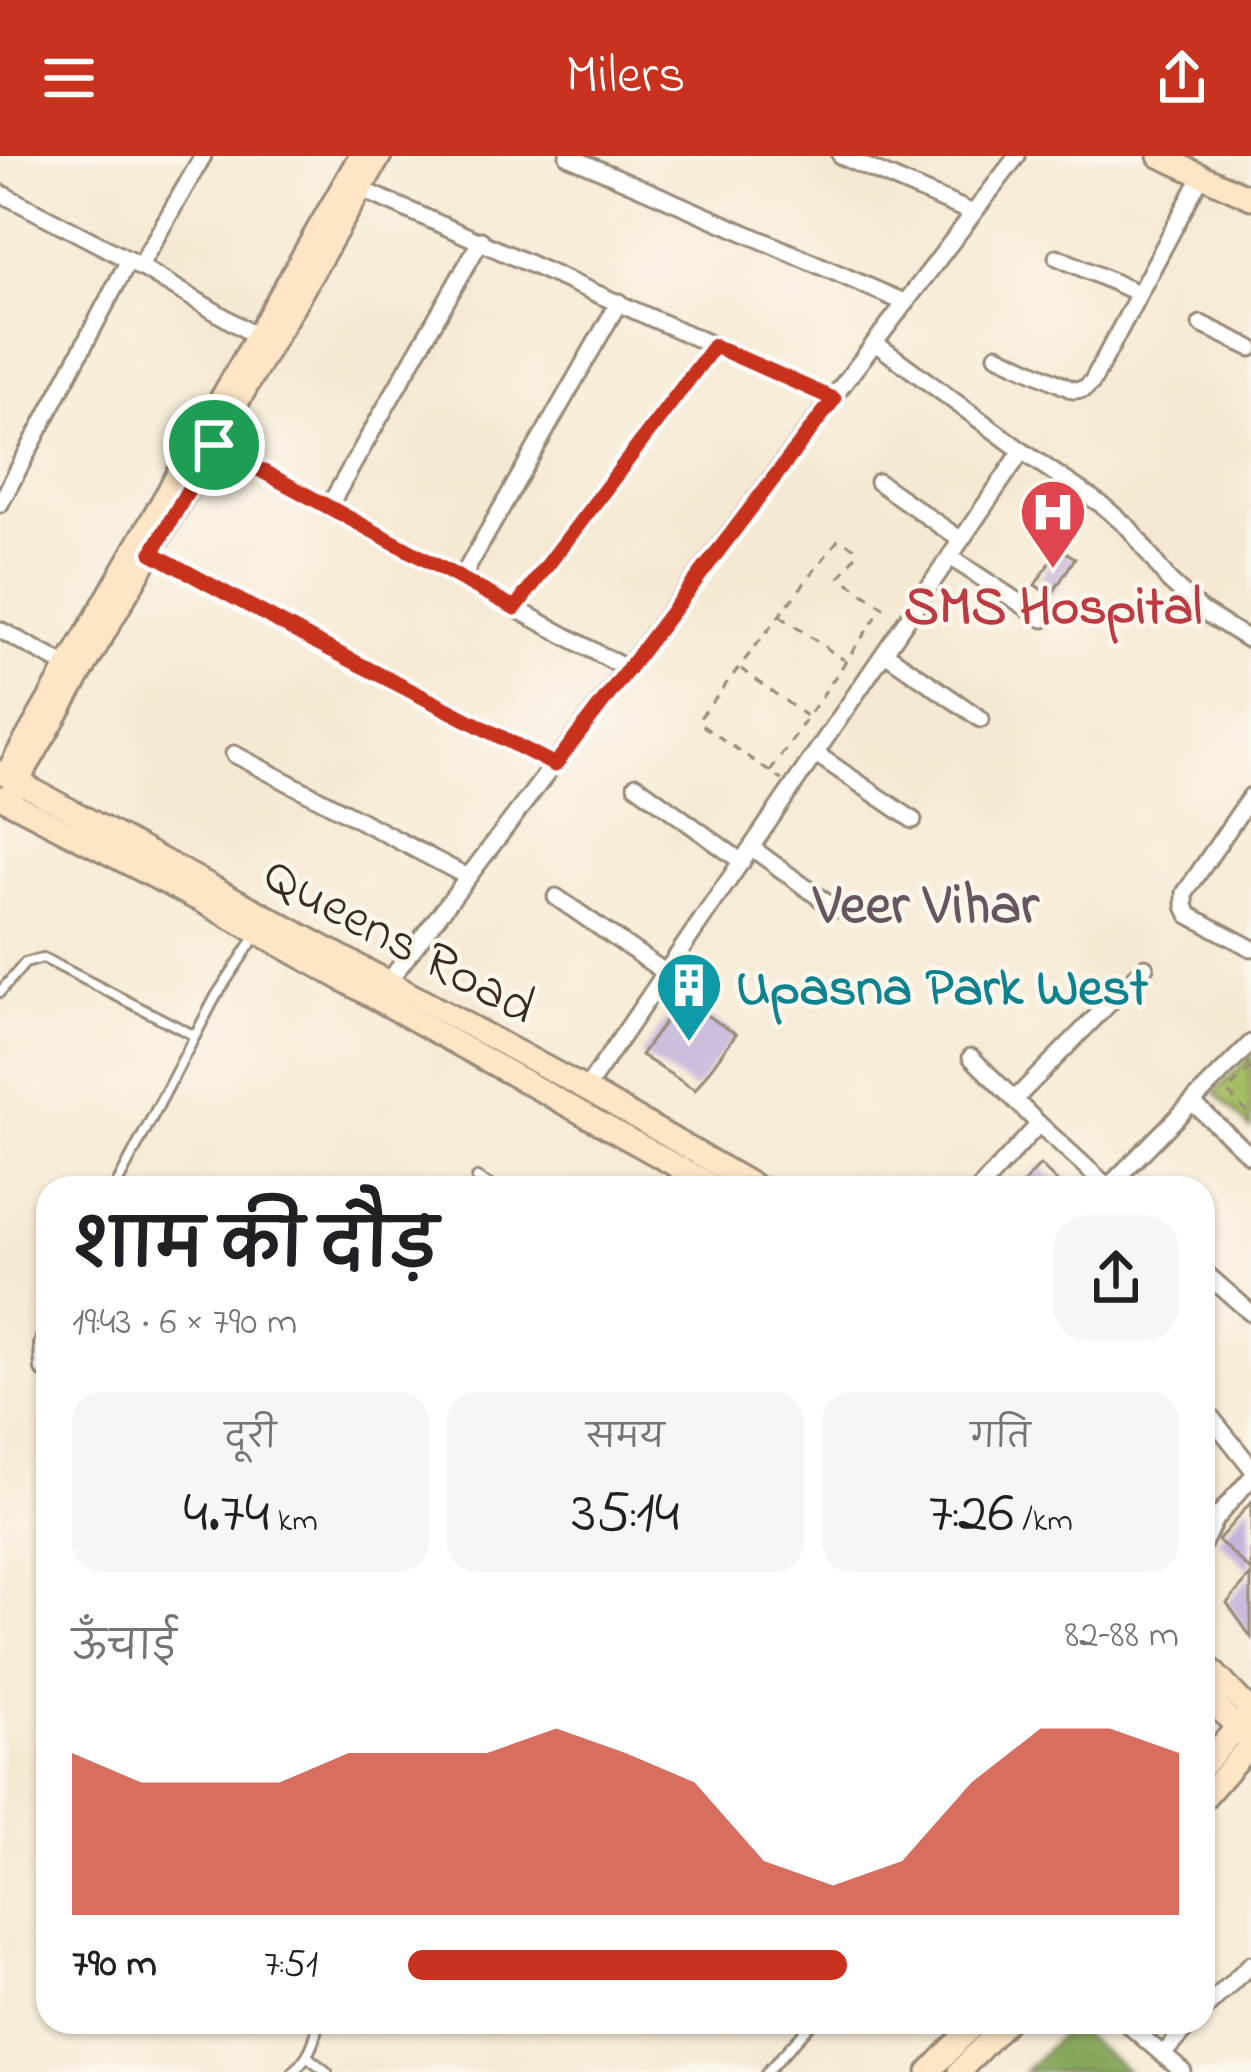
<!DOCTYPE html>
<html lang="hi">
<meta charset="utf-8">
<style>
:root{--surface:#fff;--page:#f6f6f6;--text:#202124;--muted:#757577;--accent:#c8321e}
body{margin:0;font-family:"Indie Flower","Playpen Sans Deva",sans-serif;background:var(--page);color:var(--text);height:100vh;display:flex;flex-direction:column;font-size:45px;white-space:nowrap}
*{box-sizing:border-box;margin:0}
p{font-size:39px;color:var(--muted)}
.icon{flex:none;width:66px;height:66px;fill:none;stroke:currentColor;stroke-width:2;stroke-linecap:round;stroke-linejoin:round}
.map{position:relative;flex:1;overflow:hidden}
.drawer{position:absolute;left:36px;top:1020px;width:1179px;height:858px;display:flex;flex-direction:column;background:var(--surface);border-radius:36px;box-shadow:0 3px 9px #0004}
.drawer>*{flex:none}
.pin{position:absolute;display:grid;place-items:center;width:102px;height:102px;color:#fff;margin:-51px;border:6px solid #fff;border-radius:50%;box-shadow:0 3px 12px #0007}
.round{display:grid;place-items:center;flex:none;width:126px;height:126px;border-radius:36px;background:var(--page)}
.head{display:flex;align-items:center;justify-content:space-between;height:204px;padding:0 36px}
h1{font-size:66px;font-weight:600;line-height:90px}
.stats{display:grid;grid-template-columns:repeat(3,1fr);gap:18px;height:204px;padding:12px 36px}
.stats div{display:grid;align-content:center;border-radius:30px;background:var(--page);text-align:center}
.stats b{font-size:60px;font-weight:600}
.stats small{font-size:33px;font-weight:400}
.stats p{font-size:33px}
.chart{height:336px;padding:24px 36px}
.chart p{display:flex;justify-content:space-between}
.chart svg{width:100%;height:216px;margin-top:12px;fill:var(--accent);opacity:.7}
ul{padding:0 36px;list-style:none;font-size:39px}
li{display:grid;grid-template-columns:192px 144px 1fr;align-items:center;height:90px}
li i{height:30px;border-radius:15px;background:var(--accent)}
header{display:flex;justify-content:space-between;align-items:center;height:156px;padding:0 36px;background:var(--accent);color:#fff;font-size:54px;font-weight:600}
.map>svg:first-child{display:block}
.green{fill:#a5be64;stroke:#707441;stroke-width:3}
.forest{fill:#84a55a;stroke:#60683c;stroke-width:3}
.building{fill:#b9a8d8}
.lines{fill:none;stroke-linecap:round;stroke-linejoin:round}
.lane-casing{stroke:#988a78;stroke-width:14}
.street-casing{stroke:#988a78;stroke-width:21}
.secondary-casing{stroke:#988a78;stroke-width:27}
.path{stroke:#988a78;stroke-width:3;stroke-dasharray:9 9;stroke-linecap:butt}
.lane{stroke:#fff;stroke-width:8}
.street{stroke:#fff;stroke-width:15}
.secondary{stroke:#fde5c5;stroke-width:21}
.route-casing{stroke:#fff;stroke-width:24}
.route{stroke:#c8321e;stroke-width:15}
.labels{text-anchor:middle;stroke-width:9;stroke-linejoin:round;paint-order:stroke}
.health-label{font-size:54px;font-weight:bold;fill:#be3a42;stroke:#fbf7ec}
.street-label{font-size:54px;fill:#3b2a1e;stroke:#fbf7ec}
.culture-label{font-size:54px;font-weight:bold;fill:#0d838f;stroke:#fbf7ec;text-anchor:start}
.neighbourhood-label{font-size:57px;font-weight:bold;fill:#67565f;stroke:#fbf7ec}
</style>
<header><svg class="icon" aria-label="menu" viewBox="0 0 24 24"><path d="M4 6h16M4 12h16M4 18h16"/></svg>Milers<svg class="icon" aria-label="share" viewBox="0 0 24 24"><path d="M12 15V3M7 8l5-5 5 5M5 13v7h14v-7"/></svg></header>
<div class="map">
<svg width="1251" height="1916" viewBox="0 0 1251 1916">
<rect width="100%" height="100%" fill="#fbf7ec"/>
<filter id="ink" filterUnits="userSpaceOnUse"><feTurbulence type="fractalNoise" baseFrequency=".00833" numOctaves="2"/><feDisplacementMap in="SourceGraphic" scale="24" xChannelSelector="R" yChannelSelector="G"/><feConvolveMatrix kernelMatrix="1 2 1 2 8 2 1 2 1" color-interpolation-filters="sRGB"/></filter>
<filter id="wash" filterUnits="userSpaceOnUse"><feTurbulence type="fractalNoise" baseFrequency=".004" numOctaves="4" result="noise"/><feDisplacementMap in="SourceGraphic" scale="48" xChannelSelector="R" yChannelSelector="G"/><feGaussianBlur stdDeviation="2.7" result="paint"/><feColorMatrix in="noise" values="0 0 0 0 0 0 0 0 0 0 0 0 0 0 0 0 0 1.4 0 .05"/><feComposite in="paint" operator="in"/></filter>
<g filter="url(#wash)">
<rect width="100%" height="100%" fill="#f6e9d3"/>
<polygon class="green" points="1251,900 1251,973 1215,936"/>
<polygon class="forest" points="1070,1870 1128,1916 1024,1916"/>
<g id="blocks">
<g class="building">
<polygon points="1059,392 1075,402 1051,440 1035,429"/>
<polygon points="681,843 736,878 695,934 641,899"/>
<polygon points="1040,1009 1064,1032 1019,1032"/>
<polygon points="1251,1346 1251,1415 1218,1384"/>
<polygon points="1251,1419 1251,1481 1227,1447"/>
</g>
</g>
</g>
<g filter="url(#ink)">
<use href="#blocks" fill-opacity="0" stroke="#988a78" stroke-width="3"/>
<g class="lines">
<defs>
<g id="lane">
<polyline points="0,836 25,807 43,802 195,880"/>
<polyline points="477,1022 494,1032"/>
<polyline points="115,1032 216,840 257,778"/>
<polyline points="48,1164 39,1188 40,1214 48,1221"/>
<polyline points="308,1901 327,1916"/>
<path d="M293,1916C308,1901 315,1888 318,1866"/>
<polyline points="767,1916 813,1866"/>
</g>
<g id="street">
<polyline points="568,0 906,147"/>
<polyline points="841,0 973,57"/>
<polyline points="361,33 834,243"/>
<polyline points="0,37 129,104 256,180"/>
<polyline points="1057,101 1138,137"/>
<polyline points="139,111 203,0"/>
<polyline points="1201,168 1251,192"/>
<polyline points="875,187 1022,295 1102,349 1130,373 1169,425 1201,454 1251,485"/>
<polyline points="997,199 1073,234 1084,233 1092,226 1202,19"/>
<polyline points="214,289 627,513"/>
<polyline points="878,326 961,384"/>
<polyline points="0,348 129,104"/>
<polyline points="328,352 481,84"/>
<polyline points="152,397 318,487 555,609"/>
<polyline points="950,401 1044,463"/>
<polyline points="461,423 619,146"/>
<polyline points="515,452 714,190"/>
<polyline points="0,474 67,510"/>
<polyline points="885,497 981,563"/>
<polyline points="234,598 468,721"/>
<polyline points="816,598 913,664"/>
<polyline points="636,629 742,706"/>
<polyline points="1251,640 1185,737 1185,750 1189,759 1251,792"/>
<polyline points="752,692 835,753"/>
<polyline points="556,741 666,817"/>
<polyline points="388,826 1017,0"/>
<polyline points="971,901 1039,968 1109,1032"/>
<polyline points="586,933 1022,295"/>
<polyline points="1015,943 1145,811"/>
<polyline points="1193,947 1251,1000"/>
<polyline points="1108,1031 1251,887"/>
<polyline points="980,1032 1039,968"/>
<polyline points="1203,1115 1251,1157"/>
<polyline points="1203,1251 1251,1311"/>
<polyline points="1203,1388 1215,1363 1251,1322"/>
<polyline points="1203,1854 1251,1808"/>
<polyline points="1125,1866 1183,1916"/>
<polyline points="1163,1898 1192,1866"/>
</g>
<g id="secondary">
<polyline points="1159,0 1251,42"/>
<polyline points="9,613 360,0"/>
<polyline points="0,616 586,933 758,1032"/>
<polyline points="11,638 380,0"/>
<polyline points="0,641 210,750 716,1032"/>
<polyline points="1203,1505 1251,1555"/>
<polyline points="1203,1534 1251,1588 1203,1643"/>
<polyline points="1203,1610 1251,1555"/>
<polyline points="929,1916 976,1866"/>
<polyline points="959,1916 1006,1866"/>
</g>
</defs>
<use href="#lane" class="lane-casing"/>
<use href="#street" class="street-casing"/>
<use href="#secondary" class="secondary-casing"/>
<g class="path">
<polyline points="780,460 844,504"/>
<polyline points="741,513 806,560"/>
<polyline points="770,616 883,451 840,421 857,398 854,391 838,384 699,563 702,569 777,621 782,624"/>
<polyline points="1251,912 1227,936 1251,960"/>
</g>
<use href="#lane" class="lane"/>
<use href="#street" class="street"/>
<use href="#secondary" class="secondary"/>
</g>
</g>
<g class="lines" filter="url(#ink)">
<defs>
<polygon id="route" points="714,190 834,243 555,609 318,487 152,397 214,289 515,452"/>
</defs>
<use href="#route" class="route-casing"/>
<use href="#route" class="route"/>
</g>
<defs>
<symbol id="hospital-pin" viewBox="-11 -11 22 30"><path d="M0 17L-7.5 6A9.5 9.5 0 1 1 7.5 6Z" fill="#e0444e" stroke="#fbf7ec"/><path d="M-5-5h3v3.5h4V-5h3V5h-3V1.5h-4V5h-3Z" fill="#fff"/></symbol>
<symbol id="building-pin" viewBox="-11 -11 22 30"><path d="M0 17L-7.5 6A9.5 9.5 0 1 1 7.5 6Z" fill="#0f9aa8" stroke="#fbf7ec"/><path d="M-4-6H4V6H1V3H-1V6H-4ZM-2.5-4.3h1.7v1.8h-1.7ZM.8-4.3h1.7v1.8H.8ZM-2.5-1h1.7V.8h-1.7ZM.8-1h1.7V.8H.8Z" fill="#fff"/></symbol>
</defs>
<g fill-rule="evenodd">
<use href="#hospital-pin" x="1015" y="318" width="76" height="104"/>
<use href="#building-pin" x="651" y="791" width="76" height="104"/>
</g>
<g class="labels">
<g class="health-label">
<text x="1053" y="467">SMS Hospital</text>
</g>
<g class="street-label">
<text transform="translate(401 782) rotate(28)" y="19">Queens Road</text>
</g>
<g class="culture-label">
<text x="736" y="848">Upasna Park West</text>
</g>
<g class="neighbourhood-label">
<text x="926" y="766">Veer Vihar</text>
</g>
</g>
</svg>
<div class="pin" style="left:214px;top:289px;background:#1e9e55"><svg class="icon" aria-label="arrive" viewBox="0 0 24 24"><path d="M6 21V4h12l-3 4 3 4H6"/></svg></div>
<section class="drawer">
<div class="head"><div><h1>शाम की दौड़</h1><p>19:43 · 6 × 790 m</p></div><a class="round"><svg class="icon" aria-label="share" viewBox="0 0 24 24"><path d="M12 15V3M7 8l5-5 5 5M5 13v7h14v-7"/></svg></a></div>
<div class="stats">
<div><p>दूरी</p><b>4.74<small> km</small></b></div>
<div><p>समय</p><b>35:14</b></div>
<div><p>गति</p><b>7:26<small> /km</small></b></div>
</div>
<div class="chart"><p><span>ऊँचाई</span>82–88 m</p>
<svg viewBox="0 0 160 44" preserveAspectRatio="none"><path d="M0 44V11L10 17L20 17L30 17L40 11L50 11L60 11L70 6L80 11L90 17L100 33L110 38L120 33L130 17L140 6L150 6L160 11V44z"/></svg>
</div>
<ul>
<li><b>790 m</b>7:51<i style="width:57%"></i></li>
</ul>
</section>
</div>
